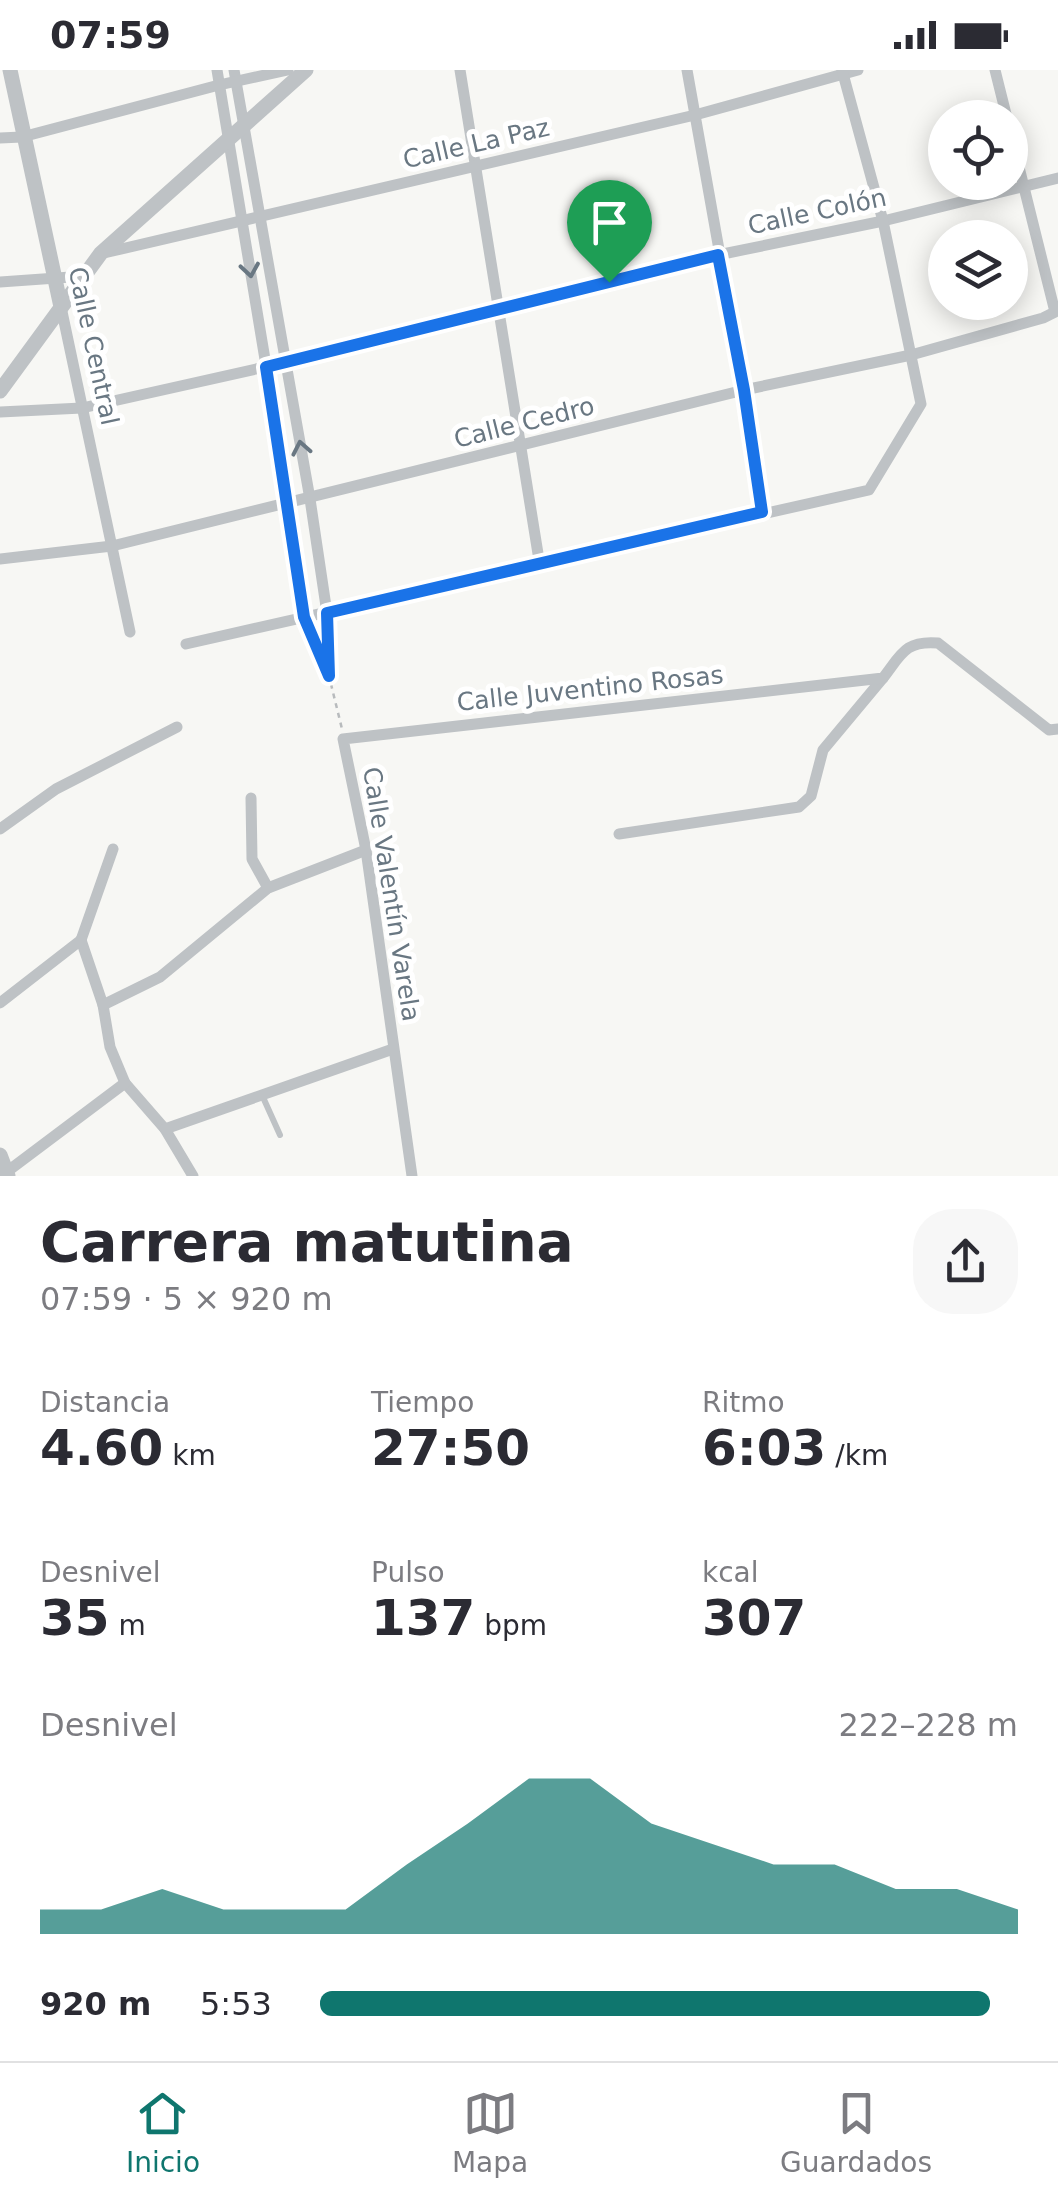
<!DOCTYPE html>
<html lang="es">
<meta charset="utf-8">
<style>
:root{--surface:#fff;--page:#f7f7f7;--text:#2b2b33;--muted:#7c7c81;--line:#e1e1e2;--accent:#0f766e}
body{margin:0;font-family:"DejaVu Sans",sans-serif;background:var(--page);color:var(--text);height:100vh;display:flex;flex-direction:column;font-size:38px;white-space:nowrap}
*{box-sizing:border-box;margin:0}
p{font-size:32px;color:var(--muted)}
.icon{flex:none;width:55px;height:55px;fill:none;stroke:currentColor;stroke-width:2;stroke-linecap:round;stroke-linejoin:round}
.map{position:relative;height:1106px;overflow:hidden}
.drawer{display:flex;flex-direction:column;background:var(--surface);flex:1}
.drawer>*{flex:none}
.buttons{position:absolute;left:928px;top:30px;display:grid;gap:20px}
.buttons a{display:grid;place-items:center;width:100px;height:100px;border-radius:50%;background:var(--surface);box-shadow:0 5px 25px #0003;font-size:50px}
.pin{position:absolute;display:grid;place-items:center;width:85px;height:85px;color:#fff;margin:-102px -42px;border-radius:50% 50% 50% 0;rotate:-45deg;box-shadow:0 0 10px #0007}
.pin .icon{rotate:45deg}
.round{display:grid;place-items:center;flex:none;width:105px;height:105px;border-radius:40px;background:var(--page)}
.headline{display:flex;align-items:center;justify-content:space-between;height:170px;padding:0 40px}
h1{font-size:55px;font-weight:600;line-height:75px}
.metrics{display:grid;grid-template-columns:repeat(3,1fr);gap:15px;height:170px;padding:10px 40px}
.metrics div{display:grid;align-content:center}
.metrics b{font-size:50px;font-weight:600}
.metrics small{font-size:28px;font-weight:400}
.metrics p{font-size:28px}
.chart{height:280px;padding:20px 40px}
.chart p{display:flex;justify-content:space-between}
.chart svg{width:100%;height:180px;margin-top:10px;fill:var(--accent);opacity:.7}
ul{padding:0 40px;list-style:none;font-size:32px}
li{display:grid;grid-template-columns:160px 120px 1fr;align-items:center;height:75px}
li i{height:25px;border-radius:12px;background:var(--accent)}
.status{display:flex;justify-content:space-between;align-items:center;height:70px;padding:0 50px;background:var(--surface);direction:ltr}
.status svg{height:28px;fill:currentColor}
.tabs{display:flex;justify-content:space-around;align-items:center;height:140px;border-top:2px solid var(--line);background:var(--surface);font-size:28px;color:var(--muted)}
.tabs a{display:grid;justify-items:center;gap:5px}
.tabs .current{color:var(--accent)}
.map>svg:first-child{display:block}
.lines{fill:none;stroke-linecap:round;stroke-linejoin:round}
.path{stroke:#b8bbbd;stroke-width:2.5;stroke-dasharray:5 5;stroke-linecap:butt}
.service{stroke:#bec2c5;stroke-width:6}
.minor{stroke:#bec2c5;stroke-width:11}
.tertiary{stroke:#bec2c5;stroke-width:15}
.oneway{stroke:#697782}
.route-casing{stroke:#fff;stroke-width:20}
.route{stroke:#1a73e8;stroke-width:12}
.labels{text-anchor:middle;stroke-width:10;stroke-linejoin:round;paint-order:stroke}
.street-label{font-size:25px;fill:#697782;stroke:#fff}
</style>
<div class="status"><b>07:59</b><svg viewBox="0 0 49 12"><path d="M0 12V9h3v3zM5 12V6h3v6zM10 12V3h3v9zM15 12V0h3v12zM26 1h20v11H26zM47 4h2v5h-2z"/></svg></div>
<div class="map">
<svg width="1058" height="1106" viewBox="0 0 1058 1106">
<rect width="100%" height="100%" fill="#f7f7f4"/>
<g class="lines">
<g class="path">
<polyline points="327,553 329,605"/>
<polyline points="309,558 329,606 342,659"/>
</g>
<polyline class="service" points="262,1025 280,1065"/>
<g class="minor">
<polyline points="217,0 289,434 304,547"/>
<polyline points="234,0 310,429 327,543"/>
<polyline points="460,0 540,496"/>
<polyline points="687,0 744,320 762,442"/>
<polyline points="995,0 1007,48"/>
<polyline points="0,68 22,67 219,15 288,0"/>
<polyline points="104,183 695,45 858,0"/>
<polyline points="0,212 85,206"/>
<polyline points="61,237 130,562"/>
<polyline points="0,342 82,338 265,297 718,185 883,151 1058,108"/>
<polyline points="0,489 112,476 744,320 911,285 1043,248 1055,242 1010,61"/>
<polyline points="186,574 869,420 921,334 883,151 842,0"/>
<polyline points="251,728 252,789 268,818"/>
<polyline points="0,759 56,719 177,657"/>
<polyline points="619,764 799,737 811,726 823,680 883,608"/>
<polyline points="81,870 103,935 110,977 125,1013 165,1059 193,1106"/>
<polyline points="81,870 113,779"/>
<polyline points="0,933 81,870"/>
<polyline points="103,935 160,907 268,818 366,780"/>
<polyline points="165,1059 393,979"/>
<polyline points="4,1104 125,1013"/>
<path d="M412,1106L366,780L343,669L883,608C901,585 905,570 938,573L1049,660L1058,659"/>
</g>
<g class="tertiary">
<polyline points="10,0 61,237"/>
<polyline points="0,321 101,183 306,0"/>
<polyline points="0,1085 8,1106"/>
</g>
</g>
<defs><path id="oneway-chevron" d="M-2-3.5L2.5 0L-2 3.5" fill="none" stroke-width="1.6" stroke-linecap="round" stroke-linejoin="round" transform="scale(2.5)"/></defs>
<g class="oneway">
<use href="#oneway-chevron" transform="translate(250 200) rotate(81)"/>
<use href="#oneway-chevron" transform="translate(301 378) rotate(-101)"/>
</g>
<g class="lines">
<defs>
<polygon id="route" points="718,185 744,320 762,442 327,543 329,606 304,547 266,297"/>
</defs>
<use href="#route" class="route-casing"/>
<use href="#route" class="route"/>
</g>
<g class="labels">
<g class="street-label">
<text transform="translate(476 73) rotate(-13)" y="9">Calle La Paz</text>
<text transform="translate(817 141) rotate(-12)" y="9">Calle Colón</text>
<text transform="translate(94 276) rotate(78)" y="9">Calle Central</text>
<text transform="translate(524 352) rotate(-14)" y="9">Calle Cedro</text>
<text transform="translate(590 618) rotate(-6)" y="9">Calle Juventino Rosas</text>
<text transform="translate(392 824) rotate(81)" y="9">Calle Valentín Varela</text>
</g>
</g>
</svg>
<div class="buttons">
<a><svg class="icon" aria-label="locate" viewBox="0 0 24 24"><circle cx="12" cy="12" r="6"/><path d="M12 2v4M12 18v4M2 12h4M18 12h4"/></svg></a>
<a><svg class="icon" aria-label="layers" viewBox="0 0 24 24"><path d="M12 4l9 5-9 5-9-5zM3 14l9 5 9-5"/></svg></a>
</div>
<div class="pin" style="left:609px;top:212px;background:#1e9e55"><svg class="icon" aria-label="arrive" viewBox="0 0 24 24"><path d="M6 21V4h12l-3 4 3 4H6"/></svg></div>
</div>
<section class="drawer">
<div class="headline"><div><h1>Carrera matutina</h1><p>07:59 · 5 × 920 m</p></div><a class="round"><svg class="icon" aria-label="share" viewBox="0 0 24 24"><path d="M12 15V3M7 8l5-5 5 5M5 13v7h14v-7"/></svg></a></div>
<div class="metrics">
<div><p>Distancia</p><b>4.60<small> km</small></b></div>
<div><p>Tiempo</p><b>27:50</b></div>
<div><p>Ritmo</p><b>6:03<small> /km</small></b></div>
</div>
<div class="metrics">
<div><p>Desnivel</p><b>35<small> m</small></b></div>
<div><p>Pulso</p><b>137<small> bpm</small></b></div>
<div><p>kcal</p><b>307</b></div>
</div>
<div class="chart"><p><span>Desnivel</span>222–228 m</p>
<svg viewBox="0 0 160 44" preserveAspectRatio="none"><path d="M0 44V38L10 38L20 33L30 38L40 38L50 38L60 27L70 17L80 6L90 6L100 17L110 22L120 27L130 27L140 33L150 33L160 38V44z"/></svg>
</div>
<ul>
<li><b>920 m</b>5:53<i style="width:96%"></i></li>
</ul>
</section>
<nav class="tabs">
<a class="current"><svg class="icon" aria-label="home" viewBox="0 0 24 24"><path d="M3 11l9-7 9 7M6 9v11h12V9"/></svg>Inicio</a>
<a><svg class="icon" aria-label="map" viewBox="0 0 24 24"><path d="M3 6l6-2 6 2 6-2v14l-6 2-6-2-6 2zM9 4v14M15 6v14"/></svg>Mapa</a>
<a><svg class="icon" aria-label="saved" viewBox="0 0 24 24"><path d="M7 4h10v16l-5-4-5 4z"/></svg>Guardados</a>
</nav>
